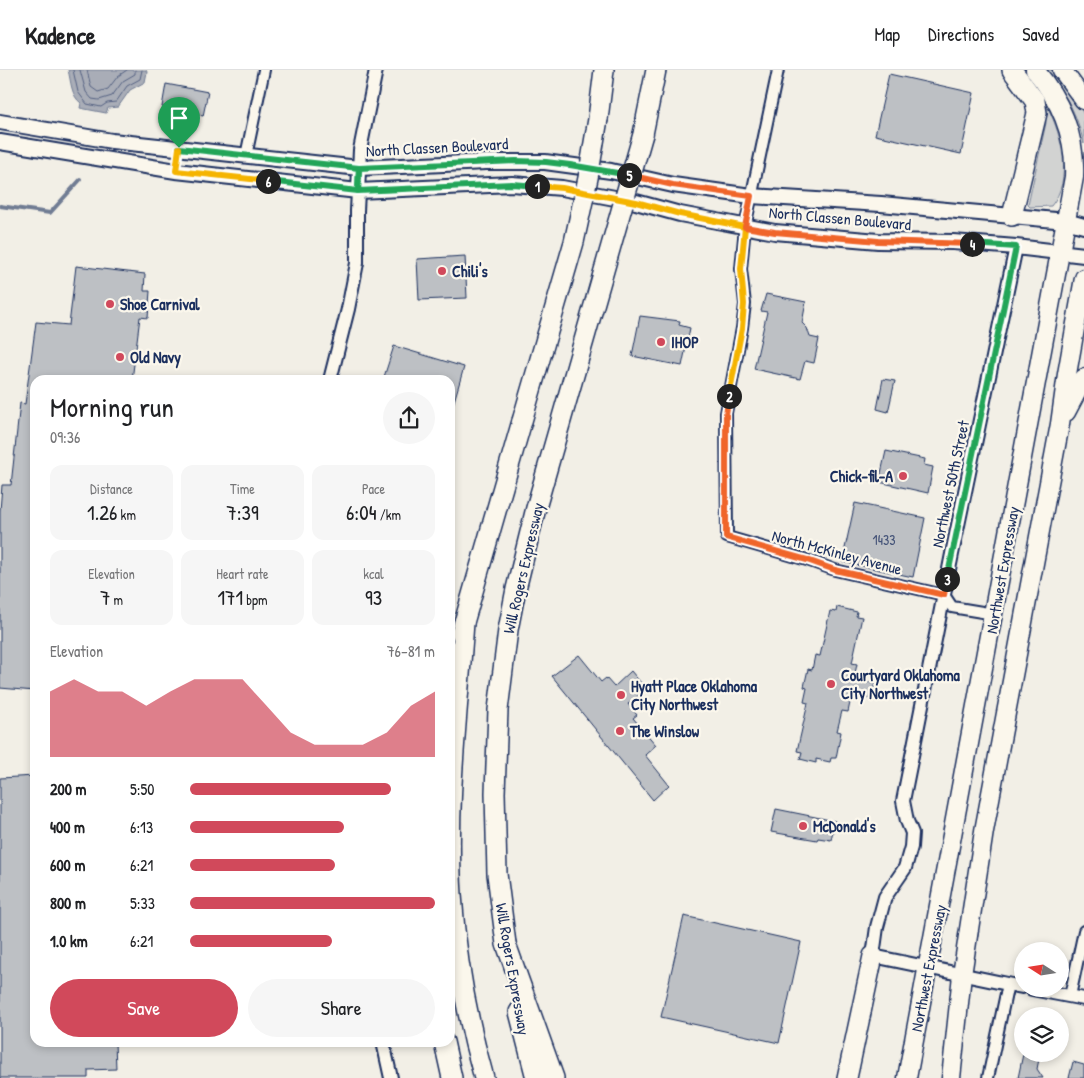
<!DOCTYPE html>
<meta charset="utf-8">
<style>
:root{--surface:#fff;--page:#f6f6f6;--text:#202124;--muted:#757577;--line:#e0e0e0;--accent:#d1495b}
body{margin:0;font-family:"Patrick Hand",sans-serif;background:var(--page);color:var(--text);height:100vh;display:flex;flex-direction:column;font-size:19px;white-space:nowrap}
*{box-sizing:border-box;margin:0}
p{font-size:16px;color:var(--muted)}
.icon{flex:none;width:28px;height:28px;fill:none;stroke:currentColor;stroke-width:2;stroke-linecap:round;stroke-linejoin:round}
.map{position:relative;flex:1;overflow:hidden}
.sheet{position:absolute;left:30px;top:305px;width:425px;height:672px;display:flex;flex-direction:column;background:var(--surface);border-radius:15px;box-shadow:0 2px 8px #0003}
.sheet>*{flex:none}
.needle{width:32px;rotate:282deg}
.buttons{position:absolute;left:1014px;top:872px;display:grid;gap:10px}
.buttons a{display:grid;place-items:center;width:55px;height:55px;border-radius:50%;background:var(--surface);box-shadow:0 2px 8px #0003;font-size:25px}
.pin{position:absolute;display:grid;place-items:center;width:42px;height:42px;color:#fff;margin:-51px -21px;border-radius:50% 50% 50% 0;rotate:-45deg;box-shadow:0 0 5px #0007}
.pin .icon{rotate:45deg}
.km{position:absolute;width:25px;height:25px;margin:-12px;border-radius:50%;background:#222;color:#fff;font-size:14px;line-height:25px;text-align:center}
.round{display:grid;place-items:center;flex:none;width:52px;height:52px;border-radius:26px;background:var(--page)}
.summary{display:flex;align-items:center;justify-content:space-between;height:85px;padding:0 20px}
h1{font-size:28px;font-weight:600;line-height:38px}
.figures{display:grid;grid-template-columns:repeat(3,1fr);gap:8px;height:85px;padding:5px 20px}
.figures div{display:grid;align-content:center;border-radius:12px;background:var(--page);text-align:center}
.figures b{font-size:21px;font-weight:600}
.figures small{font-size:14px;font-weight:400}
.figures p{font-size:14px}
.chart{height:140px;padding:10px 20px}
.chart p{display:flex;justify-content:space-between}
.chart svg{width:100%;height:90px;margin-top:5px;fill:var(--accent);opacity:.7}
.button{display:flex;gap:10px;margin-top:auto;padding:10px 20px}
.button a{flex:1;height:58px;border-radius:30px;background:var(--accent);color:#fff;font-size:20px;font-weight:600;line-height:58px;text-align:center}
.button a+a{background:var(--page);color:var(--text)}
ul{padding:0 20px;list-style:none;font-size:16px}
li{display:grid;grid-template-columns:80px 60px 1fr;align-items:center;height:38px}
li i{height:12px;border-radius:6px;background:var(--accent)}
header{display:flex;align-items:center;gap:30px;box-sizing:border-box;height:70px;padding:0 25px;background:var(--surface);border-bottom:1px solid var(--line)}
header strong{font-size:24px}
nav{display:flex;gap:28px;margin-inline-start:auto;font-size:18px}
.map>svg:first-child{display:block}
.green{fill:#d2d3d2;stroke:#768198}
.water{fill:#a9adb7;stroke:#707b93}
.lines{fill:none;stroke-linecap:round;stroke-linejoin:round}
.shore{stroke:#546182;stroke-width:1}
.stream{stroke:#707b93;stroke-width:4}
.building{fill:#bdc0c4;stroke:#1b2f5e}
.minor-casing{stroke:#1b2f5e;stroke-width:14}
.tertiary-casing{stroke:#1b2f5e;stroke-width:16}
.secondary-casing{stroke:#1b2f5e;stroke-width:18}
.trunk-casing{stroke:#1b2f5e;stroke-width:21}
.motorway-casing{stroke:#1b2f5e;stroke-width:22}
.minor{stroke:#fbf7ec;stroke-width:10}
.tertiary{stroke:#fbf7ec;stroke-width:12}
.secondary{stroke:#fbf7ec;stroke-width:14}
.trunk{stroke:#fbf7ec;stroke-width:18}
.motorway{stroke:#fbf7ec;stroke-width:19}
.motorway-bridge-casing{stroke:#1b2f5e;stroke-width:22;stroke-linecap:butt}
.motorway-bridge{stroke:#fbf7ec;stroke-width:19}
.split-1-casing{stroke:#fff;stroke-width:10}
.split-2-casing{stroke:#fff;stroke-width:10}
.split-3-casing{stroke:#fff;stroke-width:10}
.split-4-casing{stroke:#fff;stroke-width:10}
.split-5-casing{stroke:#fff;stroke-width:10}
.split-6-casing{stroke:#fff;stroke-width:10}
.split-7-casing{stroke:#fff;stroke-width:10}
.split-1{stroke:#22a559;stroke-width:6}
.split-2{stroke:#f5b400;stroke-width:6}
.split-3{stroke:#f0652b;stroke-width:6}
.split-4{stroke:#22a559;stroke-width:6}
.split-5{stroke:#f0652b;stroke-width:6}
.split-6{stroke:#22a559;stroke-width:6}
.split-7{stroke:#f5b400;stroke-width:6}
.poi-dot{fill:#d1495b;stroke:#fbf7ec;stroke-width:2}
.labels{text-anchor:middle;stroke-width:4.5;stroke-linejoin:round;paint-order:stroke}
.number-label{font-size:14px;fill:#445378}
.street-label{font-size:16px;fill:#1b2f5e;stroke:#fbf7ec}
.poi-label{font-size:16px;font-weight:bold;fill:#1b2f5e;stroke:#fbf7ec;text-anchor:start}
</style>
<header>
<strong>Kadence</strong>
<nav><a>Map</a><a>Directions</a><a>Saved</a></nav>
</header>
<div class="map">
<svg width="1084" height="1008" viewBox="0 0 1084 1008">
<rect width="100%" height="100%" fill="#f2efe6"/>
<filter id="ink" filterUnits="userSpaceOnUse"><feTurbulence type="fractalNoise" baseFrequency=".02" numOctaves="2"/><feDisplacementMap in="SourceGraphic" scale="10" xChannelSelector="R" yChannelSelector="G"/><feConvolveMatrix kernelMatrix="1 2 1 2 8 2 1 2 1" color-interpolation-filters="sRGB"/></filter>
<g filter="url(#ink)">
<g class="green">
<path d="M1047,0H1052L1079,35L1084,45V74C1076,41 1067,27 1047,0Z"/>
<path d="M1048,38C1062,66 1073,110 1051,136L1030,137L1028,135L1046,53L1044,39Z"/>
</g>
<path class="water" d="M68,0H146L147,2L145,12L130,20L118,37L108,38L106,43L80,38L81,33C71,26 71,11 68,0Z"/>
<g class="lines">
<g class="shore">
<polyline points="73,0 78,22 87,34 101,37 107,33 116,32 127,16 140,9 142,0"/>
<polyline points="80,0 86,22 92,29 99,30 112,26 123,11 135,4 135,0"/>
<polyline points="87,0 91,17 98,22 108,19 118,6 127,0"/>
</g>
<polyline class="stream" points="0,136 50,143 80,110"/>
</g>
<g class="building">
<polygon points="889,4 974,23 961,84 875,65"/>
<polygon points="166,14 208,22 203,46 162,37"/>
<polygon points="465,186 467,228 419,230 417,189"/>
<polygon points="76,196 145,204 144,221 150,221 148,248 140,247 132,310 35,310 35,621 0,618 0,441 2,415 11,415 20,333 25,334 36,252 69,255"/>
<polygon points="766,224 806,232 802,253 807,258 810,267 819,269 814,293 805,291 800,309 754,299 767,242 761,241"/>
<polygon points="640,246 680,251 679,255 690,258 682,296 632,286"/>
<polygon points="394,276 464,297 453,335 450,334 450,310 383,310"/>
<polygon points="883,309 895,311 888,342 877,339"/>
<polygon points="886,381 925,389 924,395 933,397 928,423 879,412"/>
<polygon points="855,433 925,448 913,507 842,492"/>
<polygon points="837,537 857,542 856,546 862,547 852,593 857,594 854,608 875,613 871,629 855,625 854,629 851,628 848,642 842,641 837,661 841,662 836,688 831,688 830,692 816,689 816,693 800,689 802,682 797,681 808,633 804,632 807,618 804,617 808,599 812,600 815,585 820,586 830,541 836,542"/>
<polygon points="579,585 601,612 606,608 614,617 631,601 646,619 628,634 637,645 633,648 656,675 645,685 669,715 653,730 552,606"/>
<polygon points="35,706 35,972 115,972 116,999 88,1000 88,1008 0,1008 0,708"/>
<polygon points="776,739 835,751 831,770 818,768 817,770 771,762"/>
<polygon points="684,846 801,872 779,973 661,947"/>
<polygon points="1023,984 1040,984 1037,999 1043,1008 1018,1008"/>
<polygon points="1073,992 1084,995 1084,1008 1069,1008"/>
</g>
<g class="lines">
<defs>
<g id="minor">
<polyline points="778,0 745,157 741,199 745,234 742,258 726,343 727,467 807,490 835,500 944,525 952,537 994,544"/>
<polyline points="246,86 264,0"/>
<polyline points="1070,926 1084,861"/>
<polyline points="988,1008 1008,914"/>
</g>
<g id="tertiary">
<polyline points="1016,177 952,484 903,731 907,751 912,763 911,777 905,798 885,827 877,857 873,886 1022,917"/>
<polyline points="330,310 348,239 357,193 357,141 360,80 376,0"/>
<polyline points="1032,919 1084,929"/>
<polyline points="383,972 391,1008"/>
</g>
<g id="secondary">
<polyline points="0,52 112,71 359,98 486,92 545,92 611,101 673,115 751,126 881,134 1012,146 1066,151 1084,156"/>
<polyline points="0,72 176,101 358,121 512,114 562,118 636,132 680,144 775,162 878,171 953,172 1016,177 1084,185"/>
</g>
<g id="trunk">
<polyline points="1062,0 1084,30"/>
<polyline points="1066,342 1084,308"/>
<path d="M907,1008L1074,107C1076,66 1061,31 1035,0"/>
<polyline points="951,1008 962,905 984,761 1060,354 1067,304 1084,208"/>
</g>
<g id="motorway">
<polyline points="1012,0 1035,31 1037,43 1012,146"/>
<polyline points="598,49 604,0"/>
<polyline points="643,64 656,0"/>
<path d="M464,552C458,642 446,734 452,825C456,886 467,949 484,1008"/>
<polyline points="461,563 522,351"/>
<polyline points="506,874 554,1008"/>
<polyline points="519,942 536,1008"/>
<polyline points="444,972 452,1008"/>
<polyline points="847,1008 873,886"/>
</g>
</defs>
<use href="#minor" class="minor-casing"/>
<use href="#tertiary" class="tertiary-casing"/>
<use href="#secondary" class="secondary-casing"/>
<use href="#trunk" class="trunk-casing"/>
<use href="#motorway" class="motorway-casing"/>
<use href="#minor" class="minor"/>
<use href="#tertiary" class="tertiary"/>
<use href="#secondary" class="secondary"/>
<use href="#trunk" class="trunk"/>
<use href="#motorway" class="motorway"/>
<defs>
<g id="motorway-bridge">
<polyline points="522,351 574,172 588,108 598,49"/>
<polyline points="506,874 497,804 495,723 498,640 508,560 516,519 536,438 643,64"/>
</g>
</defs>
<use href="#motorway-bridge" class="motorway-bridge-casing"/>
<use href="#motorway-bridge" class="motorway-bridge"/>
</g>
</g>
<g class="lines" filter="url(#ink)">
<defs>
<polyline id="split-1" points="179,78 359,98 358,121 512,114 537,116"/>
<polyline id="split-2" points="537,116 562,118 636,132 680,144 745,157 741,199 744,234 742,258 729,326"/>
<polyline id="split-3" points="729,326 726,344 726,467 807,490 835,500 944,525 947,509"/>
<polyline id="split-4" points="947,509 1016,177 972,174"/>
<polyline id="split-5" points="629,105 673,115 751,126 745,157 775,162 878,171 972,174"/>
<polyline id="split-6" points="268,111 358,121 359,98 516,91 546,92 570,95 629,105"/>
<polyline id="split-7" points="179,78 176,101 268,111"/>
</defs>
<use href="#split-1" class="split-1-casing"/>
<use href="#split-2" class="split-2-casing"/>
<use href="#split-3" class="split-3-casing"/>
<use href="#split-4" class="split-4-casing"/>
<use href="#split-5" class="split-5-casing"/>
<use href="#split-6" class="split-6-casing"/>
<use href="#split-7" class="split-7-casing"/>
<use href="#split-1" class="split-1"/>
<use href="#split-2" class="split-2"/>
<use href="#split-3" class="split-3"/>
<use href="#split-4" class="split-4"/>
<use href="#split-5" class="split-5"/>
<use href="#split-6" class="split-6"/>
<use href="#split-7" class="split-7"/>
</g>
<g class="poi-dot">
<circle cx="442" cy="201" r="5"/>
<circle cx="110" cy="234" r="5"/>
<circle cx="661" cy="272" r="5"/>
<circle cx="120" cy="287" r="5"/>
<circle cx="903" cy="406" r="5"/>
<circle cx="831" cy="614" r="5"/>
<circle cx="621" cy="625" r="5"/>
<circle cx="620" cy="661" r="5"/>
<circle cx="803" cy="756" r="5"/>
</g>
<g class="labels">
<g class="number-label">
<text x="884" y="475">1433</text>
</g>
<g class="street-label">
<text transform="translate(437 77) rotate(-3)" y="6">North Classen Boulevard</text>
<text transform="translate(840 148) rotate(5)" y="6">North Classen Boulevard</text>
<text transform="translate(950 414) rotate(-78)" y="6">Northwest 50th Street</text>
<text transform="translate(837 482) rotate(15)" y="6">North McKinley Avenue</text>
<text transform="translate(523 498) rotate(-77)" y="6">Will Rogers Expressway</text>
<text transform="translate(1002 500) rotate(-80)" y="6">Northwest Expressway</text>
<text transform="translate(928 898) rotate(-79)" y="6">Northwest Expressway</text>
<text transform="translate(513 899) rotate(80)" y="6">Will Rogers Expressway</text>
</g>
<g class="poi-label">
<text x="452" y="207">Chili's</text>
<text x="120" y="240">Shoe Carnival</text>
<text x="671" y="278">IHOP</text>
<text x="130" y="293">Old Navy</text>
<text x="893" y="412" text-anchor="end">Chick-fil-A</text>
<text x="841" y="611">Courtyard Oklahoma<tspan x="841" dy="18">City Northwest</tspan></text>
<text x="631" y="622">Hyatt Place Oklahoma<tspan x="631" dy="18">City Northwest</tspan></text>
<text x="630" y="667">The Winslow</text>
<text x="813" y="762">McDonald's</text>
</g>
</g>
</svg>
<div class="buttons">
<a><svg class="needle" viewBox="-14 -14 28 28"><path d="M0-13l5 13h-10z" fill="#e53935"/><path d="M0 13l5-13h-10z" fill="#757577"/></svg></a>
<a><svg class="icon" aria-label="layers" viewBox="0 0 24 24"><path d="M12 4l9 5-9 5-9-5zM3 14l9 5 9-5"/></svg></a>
</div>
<div class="pin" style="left:179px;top:78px;background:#1e9e55"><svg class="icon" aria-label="arrive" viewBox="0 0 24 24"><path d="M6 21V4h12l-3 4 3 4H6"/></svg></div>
<b class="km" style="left:537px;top:116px">1</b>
<b class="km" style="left:729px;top:326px">2</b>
<b class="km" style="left:947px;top:509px">3</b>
<b class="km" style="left:972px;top:174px">4</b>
<b class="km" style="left:629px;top:105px">5</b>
<b class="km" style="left:268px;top:111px">6</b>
<section class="sheet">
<div class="summary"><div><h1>Morning run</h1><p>09:36</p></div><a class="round"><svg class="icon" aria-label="share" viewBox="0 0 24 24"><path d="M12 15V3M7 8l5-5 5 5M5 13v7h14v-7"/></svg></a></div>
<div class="figures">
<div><p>Distance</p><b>1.26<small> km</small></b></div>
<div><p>Time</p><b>7:39</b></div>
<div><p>Pace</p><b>6:04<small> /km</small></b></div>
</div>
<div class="figures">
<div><p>Elevation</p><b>7<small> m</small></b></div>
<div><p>Heart rate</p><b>171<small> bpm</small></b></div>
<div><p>kcal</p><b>93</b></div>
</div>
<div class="chart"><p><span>Elevation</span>76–81 m</p>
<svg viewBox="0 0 160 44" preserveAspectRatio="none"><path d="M0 44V12L10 6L20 12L30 12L40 19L50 12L60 6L70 6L80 6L90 19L100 32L110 38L120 38L130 38L140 32L150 19L160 12V44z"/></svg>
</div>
<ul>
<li><b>200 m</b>5:50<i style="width:82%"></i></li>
<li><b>400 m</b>6:13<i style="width:63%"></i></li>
<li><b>600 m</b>6:21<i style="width:59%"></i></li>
<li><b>800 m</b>5:33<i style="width:100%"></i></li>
<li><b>1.0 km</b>6:21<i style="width:58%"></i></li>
</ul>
<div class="button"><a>Save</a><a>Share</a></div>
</section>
</div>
